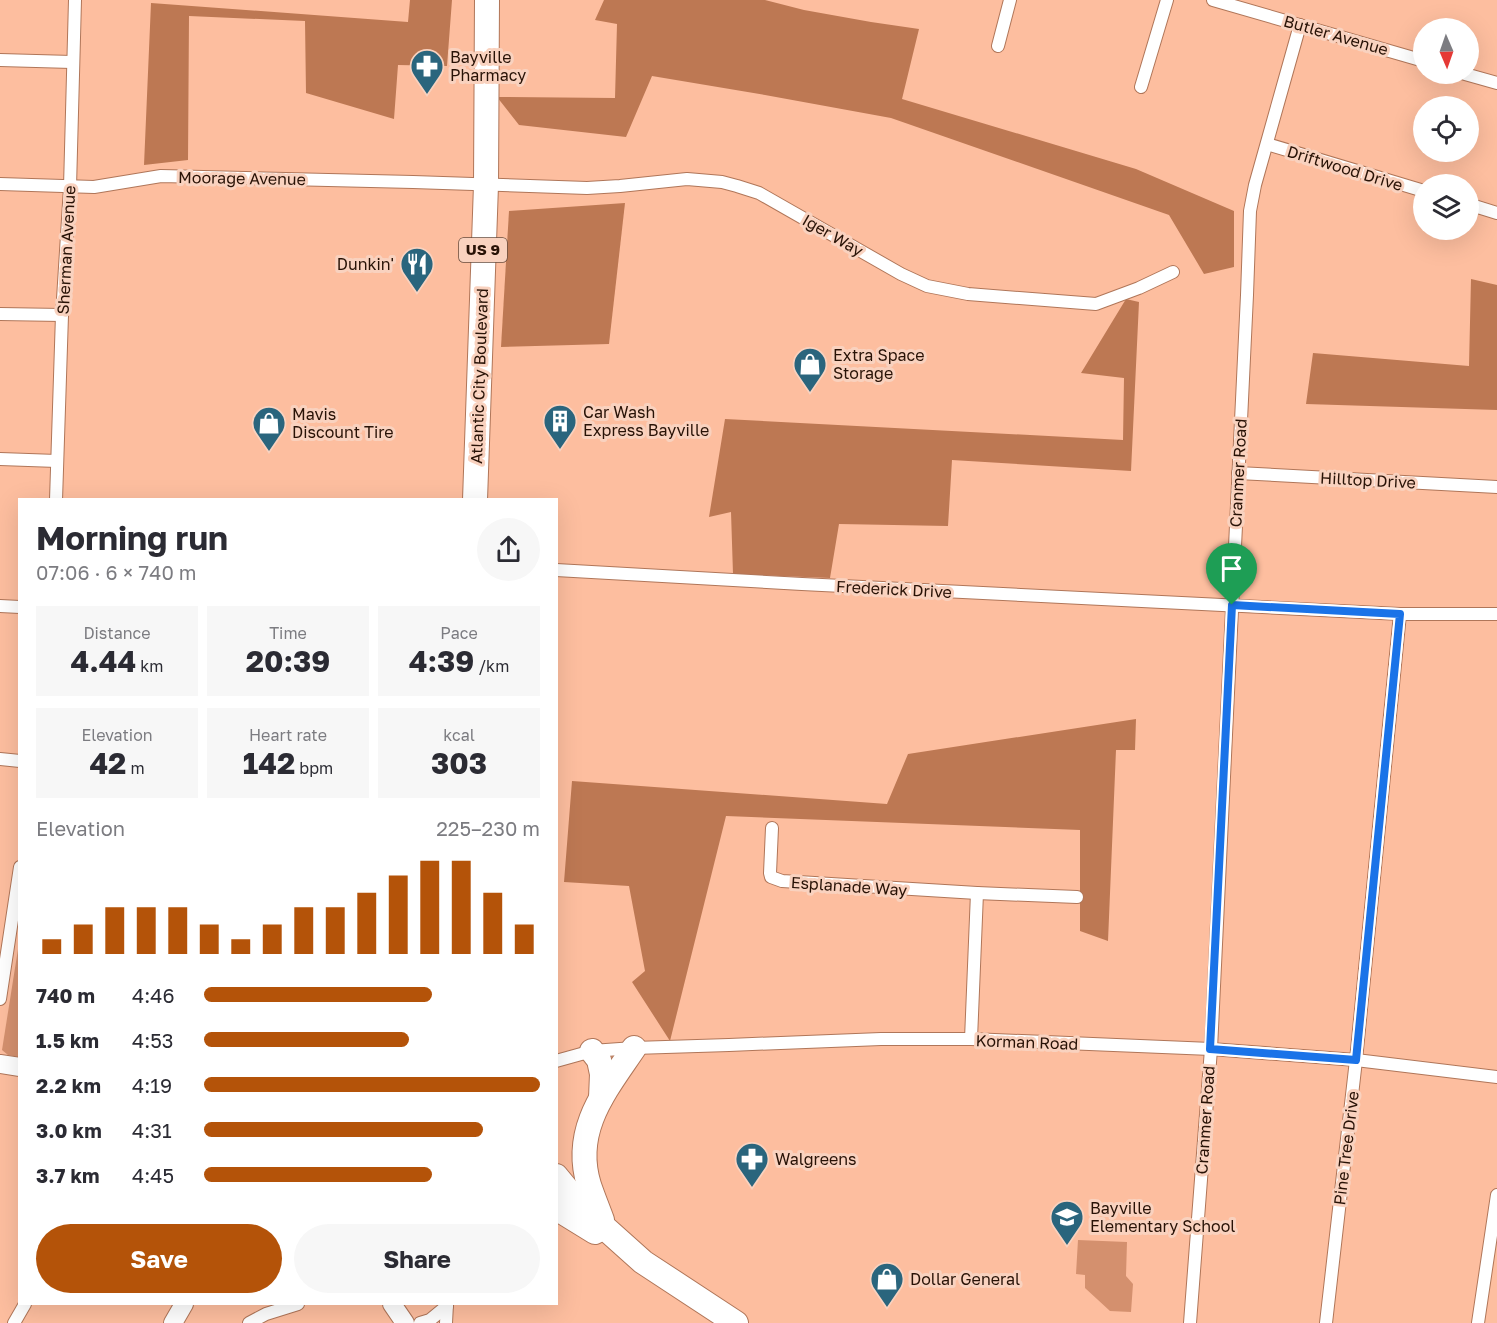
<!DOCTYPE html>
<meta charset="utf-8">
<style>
:root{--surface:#fff;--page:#f7f7f7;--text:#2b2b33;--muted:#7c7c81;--accent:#b45309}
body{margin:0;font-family:"Golos Text",sans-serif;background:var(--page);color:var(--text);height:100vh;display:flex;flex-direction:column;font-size:22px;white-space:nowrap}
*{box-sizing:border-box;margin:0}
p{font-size:20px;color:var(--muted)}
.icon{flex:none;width:33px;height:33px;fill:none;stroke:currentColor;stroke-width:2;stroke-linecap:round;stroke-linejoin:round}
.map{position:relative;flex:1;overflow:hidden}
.side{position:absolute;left:18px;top:498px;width:540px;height:807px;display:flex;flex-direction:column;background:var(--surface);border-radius:0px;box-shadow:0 6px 24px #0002}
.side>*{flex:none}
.needle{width:39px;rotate:178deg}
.fabs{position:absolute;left:1413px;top:18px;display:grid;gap:12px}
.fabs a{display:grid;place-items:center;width:66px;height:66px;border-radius:50%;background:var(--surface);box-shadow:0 6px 24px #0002;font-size:30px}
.pin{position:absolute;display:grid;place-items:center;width:51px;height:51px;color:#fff;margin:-62px -26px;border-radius:50% 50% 50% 0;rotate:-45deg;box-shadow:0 0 6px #0007}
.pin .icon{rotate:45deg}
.round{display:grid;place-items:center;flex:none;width:63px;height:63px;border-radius:32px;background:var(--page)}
.summary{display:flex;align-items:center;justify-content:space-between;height:102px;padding:0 18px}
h1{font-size:33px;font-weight:700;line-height:45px}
.stats{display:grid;grid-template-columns:repeat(3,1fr);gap:9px;height:102px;padding:6px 18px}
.stats div{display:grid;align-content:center;border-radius:0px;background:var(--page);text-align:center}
.stats b{font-size:30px;font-weight:700}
.stats small{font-size:16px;font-weight:400}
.stats p{font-size:16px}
.chart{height:168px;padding:12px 18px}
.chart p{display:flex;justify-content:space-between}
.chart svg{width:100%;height:108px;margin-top:6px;stroke:var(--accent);stroke-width:6}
.cta{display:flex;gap:12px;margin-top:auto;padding:12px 18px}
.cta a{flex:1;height:69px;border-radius:36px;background:var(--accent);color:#fff;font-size:24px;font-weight:700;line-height:69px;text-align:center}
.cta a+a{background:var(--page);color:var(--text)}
ul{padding:0 18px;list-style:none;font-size:20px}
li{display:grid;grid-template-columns:96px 72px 1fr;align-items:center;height:45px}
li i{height:15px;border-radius:8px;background:var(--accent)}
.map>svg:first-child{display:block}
.green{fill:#d4906e}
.forest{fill:#bd7853}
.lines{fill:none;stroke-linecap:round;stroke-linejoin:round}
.street-casing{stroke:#b07659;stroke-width:14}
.secondary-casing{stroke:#b07659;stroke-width:20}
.highway-casing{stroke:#b07659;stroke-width:26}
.street{stroke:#fff;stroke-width:12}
.secondary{stroke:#fff;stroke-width:18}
.highway{stroke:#fff;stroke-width:24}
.route-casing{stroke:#fff;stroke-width:12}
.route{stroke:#1a73e8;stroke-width:8}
.labels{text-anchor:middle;stroke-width:6;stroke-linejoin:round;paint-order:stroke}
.shield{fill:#f9d2bf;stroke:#674c3e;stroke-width:1.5}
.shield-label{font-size:15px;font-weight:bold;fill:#281206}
.street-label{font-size:16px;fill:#281206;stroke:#f9d2bf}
.poi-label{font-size:16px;fill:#281206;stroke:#f9d2bf;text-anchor:start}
</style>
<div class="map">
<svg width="1497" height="1323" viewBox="0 0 1497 1323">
<rect width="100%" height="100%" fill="#fdbe9f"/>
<g class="green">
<polygon points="19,943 19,1057 8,1055 2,1050"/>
<polygon points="1078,1240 1127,1242 1126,1276 1133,1284 1131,1312 1110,1311 1085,1288 1085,1275 1076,1274"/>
</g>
<g class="forest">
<polygon points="410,0 452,0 447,66 398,65 394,119 306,93 305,21 189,16 188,160 144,165 151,3 408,22"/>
<polygon points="604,0 765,0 804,10 871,22 919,29 902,99 1136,169 1234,211 1234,267 1204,274 1169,215 891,118 765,95 652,76 626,137 519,125 497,97 615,98 617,24 595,20"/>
<polygon points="625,203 609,344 501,347 509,211"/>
<polygon points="1471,279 1497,285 1497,410 1306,404 1313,353 1469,366"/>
<polygon points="1126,299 1139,302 1131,471 952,460 948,526 839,524 830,578 733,574 731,512 709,517 725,419 1123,440 1124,378 1081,373"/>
<polygon points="1136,719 1135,750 1116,750 1108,941 1080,931 1080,830 726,816 670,1041 632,982 645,971 629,886 564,882 572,781 887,804 908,754"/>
</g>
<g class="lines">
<defs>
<g id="street">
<polyline points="1213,0 1424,61"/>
<polyline points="998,46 1010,0"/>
<polyline points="0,60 72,62"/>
<polyline points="1465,74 1497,83"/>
<polyline points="1141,87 1167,0"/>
<polyline points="1267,144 1424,191"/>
<polyline points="0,184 94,187 161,176 413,182 587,188 620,186 687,179 722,182 737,186 759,193 901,274 927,286 968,294 1096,304 1139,288 1173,272"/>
<polyline points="1468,204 1497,213"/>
<polyline points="0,314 62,315"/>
<polyline points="0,459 57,461"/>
<polyline points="1238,473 1497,487"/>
<polyline points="56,500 62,315 70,187 75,0"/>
<polyline points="556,570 802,584 1400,614 1497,614"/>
<polyline points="0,606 20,607"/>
<polyline points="0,759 20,761"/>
<polyline points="772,828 770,873 771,877 782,881 977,893 1077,897"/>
<polyline points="0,999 20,867"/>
<polyline points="971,1039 977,893"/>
<polyline points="556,1061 592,1051 634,1048 729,1045 881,1039 971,1039 1211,1049 1356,1060 1497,1077"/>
<polyline points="14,1323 25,1304"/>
<polyline points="249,1323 266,1314 298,1304"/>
<polyline points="420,1323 430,1320 447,1306"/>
<polyline points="446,1323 447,1304"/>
<polyline points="1190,1323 1211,1049 1247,295 1250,211 1255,185 1300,25"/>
<polyline points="1326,1323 1356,1060 1400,614"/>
<polyline points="1478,1323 1497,1195"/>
</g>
<g id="secondary">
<polyline points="0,1064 20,1067"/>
<polyline points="392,1304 405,1323"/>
<polyline points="173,1323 184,1304"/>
</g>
<g id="highway">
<polyline points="475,500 486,185 487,0"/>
<polyline points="592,1051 599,1060 602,1074 601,1098"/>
<polyline points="556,1176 570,1193 605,1228 643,1262 736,1323"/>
<polyline points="556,1208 595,1232"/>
<path d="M602,1220C598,1209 593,1197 589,1185C572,1130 605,1091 634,1048"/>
</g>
</defs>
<use href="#street" class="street-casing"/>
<use href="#secondary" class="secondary-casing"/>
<use href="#highway" class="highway-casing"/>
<use href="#street" class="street"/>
<use href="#secondary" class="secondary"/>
<use href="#highway" class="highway"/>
</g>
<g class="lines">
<defs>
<polygon id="route" points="1232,605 1400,614 1356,1060 1210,1049"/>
</defs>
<use href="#route" class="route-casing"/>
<use href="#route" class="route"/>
</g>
<defs>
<symbol id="pharmacy-pin" viewBox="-11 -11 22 30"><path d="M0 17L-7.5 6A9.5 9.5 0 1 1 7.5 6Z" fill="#2a657d" stroke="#f9d2bf"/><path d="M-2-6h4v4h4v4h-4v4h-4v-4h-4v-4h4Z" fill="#fff"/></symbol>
<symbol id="restaurant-pin" viewBox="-11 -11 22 30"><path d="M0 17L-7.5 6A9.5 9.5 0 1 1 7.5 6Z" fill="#2a657d" stroke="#f9d2bf"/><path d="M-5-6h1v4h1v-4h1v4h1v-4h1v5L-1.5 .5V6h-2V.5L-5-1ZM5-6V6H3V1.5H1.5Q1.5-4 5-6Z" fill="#fff"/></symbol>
<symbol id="shop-pin" viewBox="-11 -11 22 30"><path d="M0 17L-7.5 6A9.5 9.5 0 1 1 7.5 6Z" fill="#2a657d" stroke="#f9d2bf"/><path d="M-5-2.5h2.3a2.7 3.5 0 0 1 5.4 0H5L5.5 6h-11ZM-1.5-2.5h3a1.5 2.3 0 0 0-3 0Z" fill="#fff"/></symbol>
<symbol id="building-pin" viewBox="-11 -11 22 30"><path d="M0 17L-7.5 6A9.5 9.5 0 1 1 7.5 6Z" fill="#2a657d" stroke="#f9d2bf"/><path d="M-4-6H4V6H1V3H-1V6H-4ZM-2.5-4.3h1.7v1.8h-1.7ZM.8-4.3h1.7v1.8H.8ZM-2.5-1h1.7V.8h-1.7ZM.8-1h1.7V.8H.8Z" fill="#fff"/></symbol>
<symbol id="school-pin" viewBox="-11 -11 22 30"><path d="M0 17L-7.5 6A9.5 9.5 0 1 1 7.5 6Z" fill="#2a657d" stroke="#f9d2bf"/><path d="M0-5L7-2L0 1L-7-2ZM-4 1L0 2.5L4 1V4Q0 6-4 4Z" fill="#fff"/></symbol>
</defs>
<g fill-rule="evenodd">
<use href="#pharmacy-pin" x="408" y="47" width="38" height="52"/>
<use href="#restaurant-pin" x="398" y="245" width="38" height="52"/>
<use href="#shop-pin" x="791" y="345" width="38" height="52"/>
<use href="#building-pin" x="541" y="402" width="38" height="52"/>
<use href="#shop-pin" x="250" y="404" width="38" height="52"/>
<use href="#pharmacy-pin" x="733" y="1140" width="38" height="52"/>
<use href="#school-pin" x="1048" y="1198" width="38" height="52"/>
<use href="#shop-pin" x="868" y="1260" width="38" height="52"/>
</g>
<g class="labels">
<rect class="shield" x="459" y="238" width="48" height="24" rx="4.5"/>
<g class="shield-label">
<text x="483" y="255">US 9</text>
</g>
<g class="street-label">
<text transform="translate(1336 35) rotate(16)" y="6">Butler Avenue</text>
<text transform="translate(1345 168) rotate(17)" y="6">Driftwood Drive</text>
<text transform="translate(242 178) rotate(1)" y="6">Moorage Avenue</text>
<text transform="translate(833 235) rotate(30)" y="6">Iger Way</text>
<text transform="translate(66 250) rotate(-87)" y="6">Sherman Avenue</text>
<text transform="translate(479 376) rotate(-88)" y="6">Atlantic City Boulevard</text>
<text transform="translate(1238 473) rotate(-87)" y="6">Cranmer Road</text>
<text transform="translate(1368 480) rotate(3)" y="6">Hilltop Drive</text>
<text transform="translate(894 589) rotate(3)" y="6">Frederick Drive</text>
<text transform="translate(849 886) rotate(4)" y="6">Esplanade Way</text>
<text transform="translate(1027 1042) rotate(2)" y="6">Korman Road</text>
<text transform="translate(1205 1120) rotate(-86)" y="6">Cranmer Road</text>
<text transform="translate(1346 1148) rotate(-83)" y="6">Pine Tree Drive</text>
</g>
<g class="poi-label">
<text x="450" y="63">Bayville<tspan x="450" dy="18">Pharmacy</tspan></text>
<text x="394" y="270" text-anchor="end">Dunkin'</text>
<text x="833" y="361">Extra Space<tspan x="833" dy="18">Storage</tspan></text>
<text x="583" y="418">Car Wash<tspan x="583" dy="18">Express Bayville</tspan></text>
<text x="292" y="420">Mavis<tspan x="292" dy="18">Discount Tire</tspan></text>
<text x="775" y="1165">Walgreens</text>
<text x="1090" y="1214">Bayville<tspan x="1090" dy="18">Elementary School</tspan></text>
<text x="910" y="1285">Dollar General</text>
</g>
</g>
</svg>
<div class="fabs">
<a><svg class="needle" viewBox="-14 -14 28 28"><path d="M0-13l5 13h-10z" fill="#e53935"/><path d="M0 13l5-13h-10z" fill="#7c7c81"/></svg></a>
<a><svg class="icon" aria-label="locate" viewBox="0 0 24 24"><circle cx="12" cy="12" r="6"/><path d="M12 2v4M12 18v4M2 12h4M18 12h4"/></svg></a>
<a><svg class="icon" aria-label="layers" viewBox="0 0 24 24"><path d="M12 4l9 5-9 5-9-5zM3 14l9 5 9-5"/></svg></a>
</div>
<div class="pin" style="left:1232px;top:605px;background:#1e9e55"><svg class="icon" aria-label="arrive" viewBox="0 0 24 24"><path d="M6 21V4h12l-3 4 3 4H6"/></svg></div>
<section class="side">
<div class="summary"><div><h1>Morning run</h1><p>07:06 · 6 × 740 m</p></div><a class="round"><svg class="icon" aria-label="share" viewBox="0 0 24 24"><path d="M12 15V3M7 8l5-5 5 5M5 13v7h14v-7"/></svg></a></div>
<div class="stats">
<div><p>Distance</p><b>4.44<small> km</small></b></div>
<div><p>Time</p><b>20:39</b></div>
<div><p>Pace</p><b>4:39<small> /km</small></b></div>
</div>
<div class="stats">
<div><p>Elevation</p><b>42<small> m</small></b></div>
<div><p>Heart rate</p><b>142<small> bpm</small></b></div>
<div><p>kcal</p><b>303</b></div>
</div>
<div class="chart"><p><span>Elevation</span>225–230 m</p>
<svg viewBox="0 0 160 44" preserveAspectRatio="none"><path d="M5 44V38M15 44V32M25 44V25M35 44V25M45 44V25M55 44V32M65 44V38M75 44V32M85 44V25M95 44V25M105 44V19M115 44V12M125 44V6M135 44V6M145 44V19M155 44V32"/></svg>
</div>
<ul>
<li><b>740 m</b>4:46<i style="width:68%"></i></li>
<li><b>1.5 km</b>4:53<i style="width:61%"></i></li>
<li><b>2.2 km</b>4:19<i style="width:100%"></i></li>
<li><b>3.0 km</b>4:31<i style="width:83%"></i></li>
<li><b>3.7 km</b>4:45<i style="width:68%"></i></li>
</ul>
<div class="cta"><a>Save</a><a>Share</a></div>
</section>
</div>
